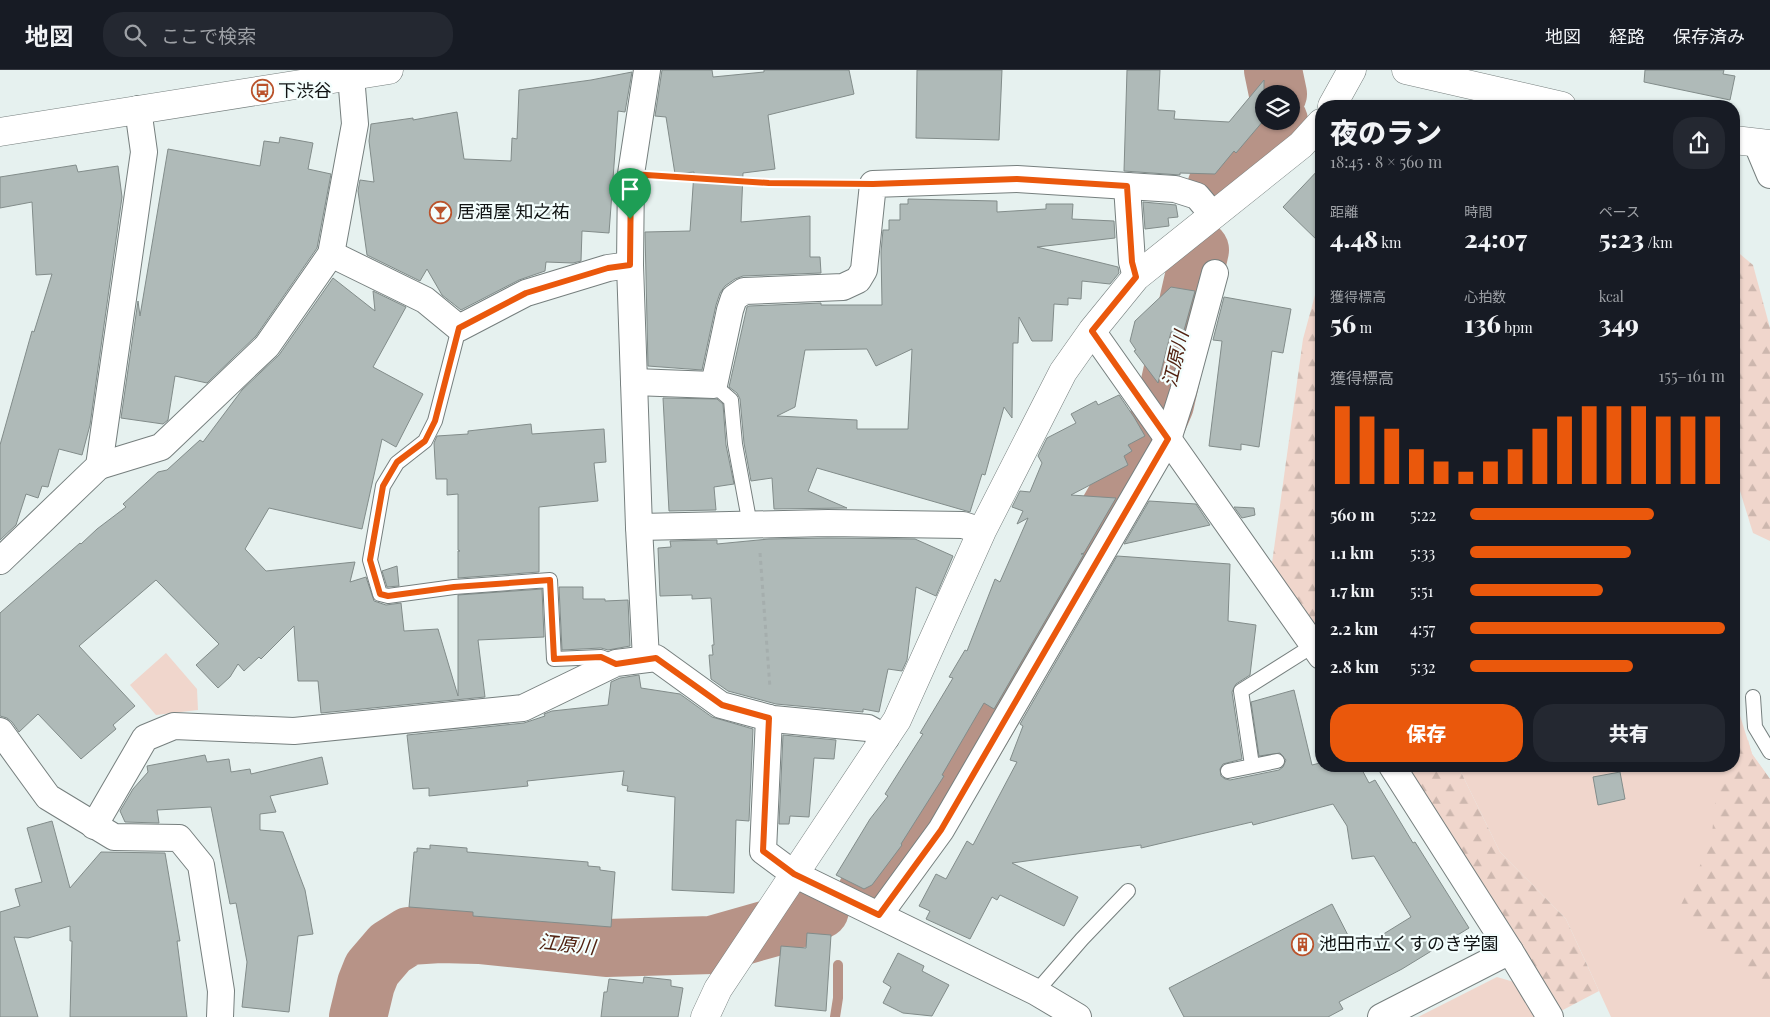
<!DOCTYPE html>
<html lang="ja">
<meta charset="utf-8">
<style>
:root{--surface:#171b24;--page:#242831;--text:#f1f3f6;--muted:#9ea1a6;--line:#363941;--accent:#ea580c}
body{margin:0;font-family:"Playfair Display","Noto Sans JP",serif;background:var(--page);color:var(--text);height:100vh;display:flex;flex-direction:column;font-size:19px;white-space:nowrap}
*{box-sizing:border-box;margin:0}
p{font-size:16px;color:var(--muted)}
.icon{flex:none;width:28px;height:28px;fill:none;stroke:currentColor;stroke-width:2;stroke-linecap:round;stroke-linejoin:round}
.map{position:relative;flex:1;overflow:hidden}
.panel{position:absolute;left:1315px;top:30px;width:425px;height:672px;display:flex;flex-direction:column;background:var(--surface);border-radius:20px;box-shadow:0 1px 4px #0004}
.panel>*{flex:none}
.controls{position:absolute;left:1255px;top:15px;display:grid;gap:10px}
.controls a{display:grid;place-items:center;width:45px;height:45px;border-radius:50%;background:var(--surface);box-shadow:0 1px 4px #0004;font-size:25px}
.pin{position:absolute;display:grid;place-items:center;width:42px;height:42px;color:#fff;margin:-51px -21px;border-radius:50% 50% 50% 0;rotate:-45deg;box-shadow:0 0 5px #0007}
.pin .icon{rotate:45deg}
.round{display:grid;place-items:center;flex:none;width:52px;height:52px;border-radius:20px;background:var(--page)}
.summary{display:flex;align-items:center;justify-content:space-between;height:85px;padding:0 15px}
h1{font-size:28px;font-weight:800;line-height:38px}
.stats{display:grid;grid-template-columns:repeat(3,1fr);gap:8px;height:85px;padding:5px 15px}
.stats div{display:grid;align-content:center}
.stats b{font-size:25px;font-weight:800}
.stats small{font-size:14px;font-weight:400}
.stats p{font-size:14px}
.chart{height:140px;padding:10px 15px}
.chart p{display:flex;justify-content:space-between}
.chart svg{width:100%;height:90px;margin-top:5px;stroke:var(--accent);stroke-width:6}
.button{display:flex;gap:10px;margin-top:auto;padding:10px 15px}
.button a{flex:1;height:58px;border-radius:20px;background:var(--accent);color:#fff;font-size:20px;font-weight:800;line-height:58px;text-align:center}
.button a+a{background:var(--page);color:var(--text)}
ul{padding:0 15px;list-style:none;font-size:16px}
li{display:grid;grid-template-columns:80px 60px 1fr;align-items:center;height:38px}
li i{height:12px;border-radius:6px;background:var(--accent)}
header{display:flex;align-items:center;gap:30px;box-sizing:border-box;height:70px;padding:0 25px;background:var(--surface);border-bottom:1px solid var(--line)}
header strong{font-size:24px}
nav{display:flex;gap:28px;margin-inline-start:auto;font-size:18px}
.search{width:350px;height:45px;background:var(--page);display:flex;align-items:center;gap:12px;box-sizing:border-box;padding:0 18px;border-radius:20px;color:var(--muted);font-size:19px}
.map>svg:first-child{display:block}
.green{fill:#f0d6cc}
.forest{fill:url(#forest-firs)}
.lines{fill:none;stroke-linecap:round;stroke-linejoin:round}
.stream{stroke:#b79387;stroke-width:10}
.river{stroke:#b79387;stroke-width:58}
.building{fill:#afbab8;stroke:#828c8a;fill-rule:evenodd}
.lane-casing{stroke:#767f7e;stroke-width:16}
.street-casing{stroke:#767f7e;stroke-width:28}
.secondary-casing{stroke:#767f7e;stroke-width:29}
.path{stroke:#a5aead;stroke-width:3;stroke-dasharray:4 4;stroke-linecap:butt}
.lane{stroke:#fff;stroke-width:14}
.street{stroke:#fff;stroke-width:26}
.secondary{stroke:#fff;stroke-width:28}
.route-casing{stroke:#fff;stroke-width:10}
.route{stroke:#ea580c;stroke-width:6}
.labels{text-anchor:middle;stroke-width:4.5;stroke-linejoin:round;paint-order:stroke}
.poi-label{font-size:18px;fill:#101313;stroke:#f3fefd;text-anchor:start}
.water-label{font-size:19px;font-style:italic;fill:#512110;stroke:#f3fefd}
</style>
<header>
<strong>地図</strong>
<div class="search"><svg class="icon" aria-label="search" viewBox="0 0 24 24"><circle cx="10" cy="10" r="6"/><path d="M15 15l6 6"/></svg>ここで検索</div>
<nav><a>地図</a><a>経路</a><a>保存済み</a></nav>
</header>
<div class="map">
<svg width="1770" height="947" viewBox="0 0 1770 947">
<defs>
<pattern id="forest-firs" width="22" height="20" patternUnits="userSpaceOnUse" patternTransform="scale(1.25)"><rect width="22" height="20" fill="#f0d6cc"/><path d="M5 1l3.5 6h-7zM16 11l3.5 6h-7z" fill="#cdb7ae"/></pattern>
</defs>
<rect width="100%" height="100%" fill="#e6f1ef"/>
<g class="green">
<polygon points="166,583 197,619 198,640 156,645 130,615"/>
<polygon points="1737,636 1752,684 1770,709 1770,947 1611,947 1566,849 1500,782 1458,696 1734,696 1734,639"/>
<polygon points="1497,907 1514,912 1535,947 1418,947"/>
</g>
<g class="forest">
<polygon points="1734,179 1753,195 1770,258 1770,471 1753,463 1740,421 1734,394"/>
<polygon points="1321,203 1321,570 1272,493 1303,269"/>
<polygon points="1748,670 1752,684 1770,709 1770,924 1681,835 1711,773 1719,696 1734,696 1734,674"/>
<polygon points="1403,696 1458,696 1500,782 1566,849 1599,921 1561,941"/>
</g>
<g class="lines">
<g class="stream">
<polyline points="872,825 879,816"/>
<polyline points="835,947 838,928 838,895"/>
</g>
<g class="river">
<polyline points="1273,0 1278,24"/>
<polyline points="1216,117 1219,109 1266,73 1279,51"/>
<polyline points="867,821 879,816 905,783 971,678 1150,369 1165,334 1200,180"/>
<polyline points="358,947 366,914 372,899 390,878 409,866 440,864 479,865 606,878 712,875 782,855 820,840"/>
</g>
</g>
<g class="building">
<polygon points="662,0 712,0 713,7 764,2 764,0 849,0 854,24 768,45 775,99 743,103 741,152 810,146 810,187 820,187 821,203 743,206 735,209 725,216 720,223 716,235 702,300 648,296 645,162 690,161 694,102 675,104 666,47 655,46"/>
<polygon points="917,0 1002,0 999,70 916,68"/>
<polygon points="1127,0 1160,0 1158,40 1175,41 1174,49 1229,52 1264,10 1264,50 1236,83 1234,81 1215,104 1180,103 1180,105 1124,101"/>
<polygon points="1645,0 1724,0 1723,4 1735,6 1730,30 1644,12"/>
<polygon points="632,2 625,42 618,41 609,163 582,161 581,191 573,193 546,192 545,201 519,210 461,240 442,225 427,199 420,211 367,185 358,121 360,110 374,112 369,71 371,54 413,48 413,50 457,42 464,89 511,91 512,68 517,69 519,20 591,10"/>
<polygon points="280,67 313,73 308,99 331,104 317,178 256,266 207,313 175,306 168,350 163,354 121,348 138,231 140,246 168,79 260,96 264,71 279,73"/>
<polygon points="76,95 78,102 118,96 122,127 90,355 82,385 59,379 48,417 42,416 38,428 26,424 16,455 0,470 0,375 32,261 34,262 52,204 36,205 32,132 0,138 0,107"/>
<polygon points="1321,97 1321,174 1283,137"/>
<path d="M908,129L997,131V142L1046,139V134H1073L1072,149L1114,151L1115,168L1037,177L1118,197L1119,203L1110,214L1082,211L1081,229L1068,228V235L1054,234L1052,271H1032L1019,247L1018,273H1013L1012,348L1004,337L985,405L982,404L970,442L817,398L808,421L847,438L774,439L772,408L751,411L744,373L740,329L737,323L729,317L747,237L749,236L821,233V235H882L881,182L883,160H889V150H900V134H908ZM867,279L876,296L912,279L908,359H857V350L777,346L795,337L805,280Z"/>
<polygon points="1143,132 1176,135 1178,147 1168,148 1169,156 1145,159"/>
<polygon points="333,208 375,241 373,221 406,237 373,297 423,324 396,377 382,369 362,459 269,438 245,479 266,501 355,492 350,512 366,507 374,531 386,535 401,533 404,561 438,559 458,626 458,525 542,519 544,567 478,570 485,627 321,643 318,611 298,611 294,556 261,589 259,587 244,601 238,594 230,607 218,618 196,595 219,574 156,510 79,576 135,636 113,655 116,659 81,689 38,644 19,662 12,652 7,648 0,646 0,543 80,473 81,474 97,459 126,437 123,434 158,402 167,400 200,370 203,372 242,320 279,285"/>
<polygon points="1171,217 1195,221 1183,264 1171,262 1158,313 1134,281 1136,280 1130,271 1135,251"/>
<polygon points="1224,227 1291,239 1283,283 1272,281 1259,377 1241,374 1241,380 1209,376 1222,271 1213,270"/>
<polygon points="1119,325 1134,347 1145,366 1128,375 1132,381 1124,386 1128,395 1071,425 1116,428 1084,483 1081,484 1084,484 994,639 984,633 942,705 944,706 901,774 902,775 872,815 864,819 836,805 870,749 888,726 885,724 923,664 920,663 953,608 949,607 965,580 967,581 995,509 1000,512 1028,448 1017,454 1023,441 1012,437 1020,421 1030,422 1042,393 1038,386 1047,368 1076,353 1071,344 1096,331 1098,335"/>
<polygon points="663,328 717,329 723,334 726,375 734,414 714,417 716,440 669,441"/>
<polygon points="531,354 532,364 604,359 606,392 594,393 598,431 539,437 539,502 458,508 458,481 460,481 458,480 458,424 447,425 447,409 436,409 434,373 437,366 468,364 468,361"/>
<polygon points="1149,431 1196,434 1210,455 1124,474"/>
<polygon points="1234,437 1254,438 1255,445 1242,448"/>
<polygon points="828,468 915,469 953,486 936,526 916,517 907,590 902,601 888,599 879,642 863,639 863,642 776,634 728,621 711,609 709,585 713,585 712,575 714,575 711,528 692,529 692,525 660,526 658,478 671,477 670,471 717,470 717,474 769,469"/>
<polygon points="1117,486 1230,494 1228,551 1256,555 1250,605 1236,614 1232,622 1242,689 1223,694 1220,699 1221,706 1225,709 1230,710 1279,700 1283,697 1286,690 1280,683 1259,686 1251,632 1294,620 1312,695 1320,693 1321,696 1360,696 1369,713 1375,710 1413,773 1415,772 1469,858 1402,899 1339,932 1343,939 1328,947 1184,947 1169,918 1332,834 1356,881 1411,847 1374,786 1352,789 1347,756 1333,734 1253,755 1252,752 1141,778 1141,775 1012,793 1078,827 1064,856 1000,825 997,830 992,827 970,869 926,849 930,841 919,836 936,804 946,809 967,771 973,775 1017,692 1010,690 1023,656 1020,654"/>
<polygon points="397,496 399,516 387,517 382,501"/>
<polygon points="559,517 583,517 583,529 605,529 605,531 628,530 630,576 608,580 601,578 562,580"/>
<polygon points="639,605 641,618 680,624 712,647 753,659 749,751 736,750 734,823 672,820 675,727 627,721 628,716 622,715 624,701 527,711 528,716 429,726 429,718 413,719 407,665 524,653 545,646 544,644 552,641 608,635 611,612 620,608"/>
<polygon points="783,665 836,670 834,689 814,688 809,747 790,746 789,754 779,754"/>
<polygon points="205,685 207,692 229,689 231,702 250,699 251,704 322,687 328,714 270,726 276,742 260,744 260,760 283,762 305,820 313,864 298,866 289,942 242,937 247,892 236,833 230,834 211,737 157,740 159,753 125,752 120,741 133,719 148,702 147,696"/>
<polygon points="1620,702 1625,729 1598,735 1593,707"/>
<polygon points="52,751 70,818 101,782 165,783 180,871 177,871 187,947 70,947 72,871 70,871 70,856 28,868 14,867 38,947 0,947 0,842 20,836 15,819 42,812 27,758"/>
<polygon points="430,775 467,778 467,782 479,783 588,792 588,796 600,797 600,800 615,802 611,857 473,846 473,842 409,837 414,782 417,782 417,778 430,779"/>
<polygon points="807,863 831,865 826,941 775,936 781,876 806,878"/>
<polygon points="898,883 924,896 922,901 949,915 932,946 903,943 883,933 891,917 883,912"/>
<polygon points="644,907 671,910 671,916 683,918 678,947 601,947 604,922 607,922 609,909 643,913"/>
</g>
<g class="lines">
<defs>
<g id="lane">
<polyline points="459,258 435,351 425,371 397,393 383,416 370,490 380,524 388,526 454,517 550,510 554,589 601,587 615,593"/>
<polyline points="714,315 731,330 735,374 750,455"/>
<polyline points="1753,627 1755,657 1770,682"/>
<polyline points="1252,695 1241,621 1314,575"/>
<polyline points="1228,701 1277,691"/>
<polyline points="1036,922 1082,869 1128,821"/>
</g>
<g id="street">
<polyline points="647,0 631,104 630,195 639,457 828,453 963,455 982,461"/>
<polyline points="1757,74 1770,105"/>
<polyline points="1127,116 1132,192 1136,207"/>
<polyline points="331,184 425,230 459,258 526,223 608,198 630,195"/>
<polyline points="1092,261 1321,586"/>
<polyline points="634,312 714,315 730,240 734,228 744,221 843,217 858,210 864,200 873,114 1017,109 1175,119 1197,126 1213,145"/>
<polyline points="99,396 161,377 267,276 331,184 355,54 351,6"/>
<polyline points="639,457 646,589"/>
<polyline points="0,491 99,396 144,82 138,39"/>
<polyline points="769,648 763,781 794,804 1036,922 1078,947"/>
<polyline points="0,661 48,727 114,767 179,768 201,795 221,921 220,947"/>
<polyline points="1392,696 1510,881 1550,947"/>
<polyline points="94,756 145,668 174,656 294,661 523,638 616,593 656,588 721,635 773,649 868,658 886,668"/>
<polyline points="879,845 941,760 1168,369 1183,322 1215,203"/>
<polyline points="1381,947 1510,881"/>
</g>
<g id="secondary">
<polyline points="1406,0 1562,36"/>
<polyline points="1332,36 1352,0"/>
<polyline points="0,62 389,0"/>
<polyline points="1734,70 1770,74"/>
<polyline points="705,947 718,919 897,650 982,461 1063,302 1092,261 1136,207 1301,75 1321,53"/>
</g>
</defs>
<use href="#lane" class="lane-casing"/>
<use href="#street" class="street-casing"/>
<use href="#secondary" class="secondary-casing"/>
<g class="path">
<polyline points="661,106 769,113 844,114"/>
<polyline points="760,483 770,618"/>
</g>
<use href="#lane" class="lane"/>
<use href="#street" class="street"/>
<use href="#secondary" class="secondary"/>
</g>
<g class="lines">
<defs>
<polygon id="route" points="631,104 769,113 873,114 1017,109 1127,116 1132,192 1136,207 1092,261 1168,369 941,760 879,845 794,804 763,781 769,648 722,635 656,588 616,594 601,587 554,589 550,510 454,517 388,526 380,524 370,490 383,416 397,392 425,371 435,351 459,258 526,223 608,198 630,195"/>
</defs>
<use href="#route" class="route-casing"/>
<use href="#route" class="route"/>
</g>
<defs>
<symbol id="bus-ring" viewBox="-11 -11 22 22"><circle r="9.5" fill="#f3fefd" stroke="#ba532c" stroke-width="1.5"/><path d="M-5-6H5V4H4V6H2V4H-2V6H-4V4H-5ZM-3.5-4V0h7V-4ZM-3.5 1.2v1.5H-2V1.2ZM2 1.2v1.5H3.5V1.2Z" fill="#ba532c"/></symbol>
<symbol id="bar-ring" viewBox="-11 -11 22 22"><circle r="9.5" fill="#f3fefd" stroke="#ba532c" stroke-width="1.5"/><path d="M-6-5H6L.8 .8V4.5H3.5V6h-7V4.5H-.8V.8Z" fill="#ba532c"/></symbol>
<symbol id="building-ring" viewBox="-11 -11 22 22"><circle r="9.5" fill="#f3fefd" stroke="#ba532c" stroke-width="1.5"/><path d="M-4-6H4V6H1V3H-1V6H-4ZM-2.5-4.3h1.7v1.8h-1.7ZM.8-4.3h1.7v1.8H.8ZM-2.5-1h1.7V.8h-1.7ZM.8-1h1.7V.8H.8Z" fill="#ba532c"/></symbol>
</defs>
<g fill-rule="evenodd">
<use href="#bus-ring" x="250" y="8" width="25" height="25"/>
<use href="#bar-ring" x="428" y="130" width="25" height="25"/>
<use href="#building-ring" x="1290" y="862" width="25" height="25"/>
</g>
<g class="labels">
<g class="poi-label">
<text x="278" y="27">下渋谷</text>
<text x="457" y="148">居酒屋 知之祐</text>
<text x="1319" y="880">池田市立くすのき学園</text>
</g>
<g class="water-label">
<text transform="translate(1175 289) rotate(-77)" y="7">江原川</text>
<text transform="translate(567 874) rotate(6)" y="7">江原川</text>
</g>
</g>
</svg>
<div class="controls">
<a><svg class="icon" aria-label="layers" viewBox="0 0 24 24"><path d="M12 4l9 5-9 5-9-5zM3 14l9 5 9-5"/></svg></a>
</div>
<div class="pin" style="left:630px;top:149px;background:#1e9e55"><svg class="icon" aria-label="arrive" viewBox="0 0 24 24"><path d="M6 21V4h12l-3 4 3 4H6"/></svg></div>
<section class="panel">
<div class="summary"><div><h1>夜のラン</h1><p>18:45 · 8 × 560 m</p></div><a class="round"><svg class="icon" aria-label="share" viewBox="0 0 24 24"><path d="M12 15V3M7 8l5-5 5 5M5 13v7h14v-7"/></svg></a></div>
<div class="stats">
<div><p>距離</p><b>4.48<small> km</small></b></div>
<div><p>時間</p><b>24:07</b></div>
<div><p>ペース</p><b>5:23<small> /km</small></b></div>
</div>
<div class="stats">
<div><p>獲得標高</p><b>56<small> m</small></b></div>
<div><p>心拍数</p><b>136<small> bpm</small></b></div>
<div><p>kcal</p><b>349</b></div>
</div>
<div class="chart"><p><span>獲得標高</span>155–161 m</p>
<svg viewBox="0 0 160 44" preserveAspectRatio="none"><path d="M5 44V6M15 44V11M25 44V17M35 44V27M45 44V33M55 44V38M65 44V33M75 44V27M85 44V17M95 44V11M105 44V6M115 44V6M125 44V6M135 44V11M145 44V11M155 44V11"/></svg>
</div>
<ul>
<li><b>560 m</b>5:22<i style="width:72%"></i></li>
<li><b>1.1 km</b>5:33<i style="width:63%"></i></li>
<li><b>1.7 km</b>5:51<i style="width:52%"></i></li>
<li><b>2.2 km</b>4:57<i style="width:100%"></i></li>
<li><b>2.8 km</b>5:32<i style="width:64%"></i></li>
</ul>
<div class="button"><a>保存</a><a>共有</a></div>
</section>
</div>
